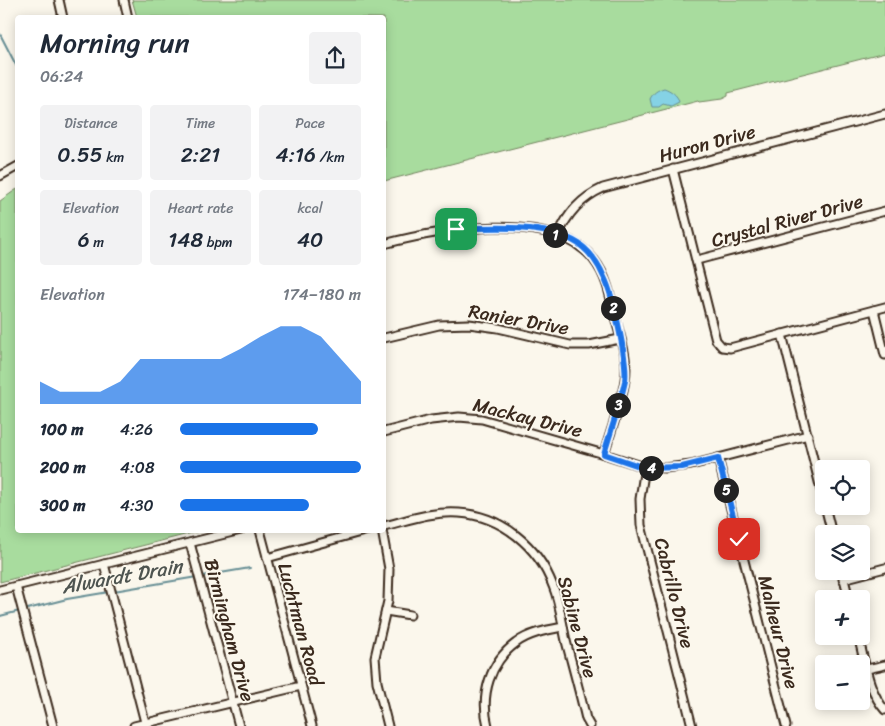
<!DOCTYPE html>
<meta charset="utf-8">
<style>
:root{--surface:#fff;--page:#f2f2f3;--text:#1f2937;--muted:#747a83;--accent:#1a73e8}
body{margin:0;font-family:Sriracha,sans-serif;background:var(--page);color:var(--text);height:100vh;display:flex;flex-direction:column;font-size:19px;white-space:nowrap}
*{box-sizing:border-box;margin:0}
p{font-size:16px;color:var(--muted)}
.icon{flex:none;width:28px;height:28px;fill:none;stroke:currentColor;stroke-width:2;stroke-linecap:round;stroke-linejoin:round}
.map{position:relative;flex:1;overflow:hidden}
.drawer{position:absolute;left:15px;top:15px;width:371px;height:518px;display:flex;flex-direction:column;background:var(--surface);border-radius:5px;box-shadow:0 2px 12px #0003}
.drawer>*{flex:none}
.tools{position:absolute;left:815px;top:460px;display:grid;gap:10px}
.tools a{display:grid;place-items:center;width:55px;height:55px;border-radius:5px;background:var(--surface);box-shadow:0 2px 12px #0003;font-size:25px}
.pin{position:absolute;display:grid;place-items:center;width:42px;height:42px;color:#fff;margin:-21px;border-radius:10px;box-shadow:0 2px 8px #0006}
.km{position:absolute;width:25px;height:25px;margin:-12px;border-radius:50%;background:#222;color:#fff;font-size:14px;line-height:25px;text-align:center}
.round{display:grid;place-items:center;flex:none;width:52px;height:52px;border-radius:5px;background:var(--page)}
.headline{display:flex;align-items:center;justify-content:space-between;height:85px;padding:0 25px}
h1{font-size:28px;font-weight:600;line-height:38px}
.metrics{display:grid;grid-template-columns:repeat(3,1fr);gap:8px;height:85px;padding:5px 25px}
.metrics div{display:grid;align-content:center;border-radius:5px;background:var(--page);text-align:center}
.metrics b{font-size:21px;font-weight:600}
.metrics small{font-size:14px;font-weight:400}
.metrics p{font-size:14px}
.chart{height:140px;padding:10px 25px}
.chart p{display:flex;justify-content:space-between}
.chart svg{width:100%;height:90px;margin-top:5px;fill:var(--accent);opacity:.7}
ul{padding:0 25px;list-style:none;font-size:16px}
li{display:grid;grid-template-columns:80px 60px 1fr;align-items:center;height:38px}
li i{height:12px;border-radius:6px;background:var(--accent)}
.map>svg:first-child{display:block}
.green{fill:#a8dc9e;stroke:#72835e}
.water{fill:#85d2e5;stroke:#678f95}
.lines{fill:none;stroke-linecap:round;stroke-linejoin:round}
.stream{stroke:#678f95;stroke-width:2}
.minor-casing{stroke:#3b2a1e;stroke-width:11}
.minor{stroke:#fbf7ec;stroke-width:7}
.route-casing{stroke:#fff;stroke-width:10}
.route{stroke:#1a73e8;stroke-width:6}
.labels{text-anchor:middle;stroke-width:4;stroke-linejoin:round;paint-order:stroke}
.street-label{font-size:19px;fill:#3b2a1e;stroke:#fbf7ec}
.water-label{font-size:20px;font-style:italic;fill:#4e5450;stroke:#fbf7ec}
</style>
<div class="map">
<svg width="885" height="726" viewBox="0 0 885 726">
<rect width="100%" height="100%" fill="#fbf7ec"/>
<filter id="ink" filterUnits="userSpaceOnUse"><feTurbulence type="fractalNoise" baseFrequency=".02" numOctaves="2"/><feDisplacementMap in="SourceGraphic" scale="10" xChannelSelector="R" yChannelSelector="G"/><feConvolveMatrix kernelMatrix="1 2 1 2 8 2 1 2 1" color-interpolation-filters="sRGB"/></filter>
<g filter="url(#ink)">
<g class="green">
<polygon points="132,0 885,0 885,53 728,93 728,96 722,99 699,102 698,101 384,181 384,18 137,17"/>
<polygon points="17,189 18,530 204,530 0,582 0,201"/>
</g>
<path class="water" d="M664,88C670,90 678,95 679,102L671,106L663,104L659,107H652L650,99C653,93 657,90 664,88Z"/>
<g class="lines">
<g class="stream">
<polyline points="0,34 18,69"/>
<polyline points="114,591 250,568"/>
<polyline points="0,616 67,599 109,592"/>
</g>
<defs>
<g id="minor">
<polyline points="59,0 63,18"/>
<polyline points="124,0 128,18"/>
<polyline points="673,169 716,340 722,347 730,348 885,307"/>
<polyline points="0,176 18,166"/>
<path d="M558,236C567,213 581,198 603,188L885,114"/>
<path d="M384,244C438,230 555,208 594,260C606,275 610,294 614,313C619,334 629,358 625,380C621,405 611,430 604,454"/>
<polyline points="697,260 885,211"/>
<polyline points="874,310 885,355"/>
<polyline points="782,334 824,502"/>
<polyline points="384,338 439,325 469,324 498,328 570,345 589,345 620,339"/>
<polyline points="384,432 431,420 459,417 482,419 604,454 645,467 665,468 691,465 808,435"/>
<polyline points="718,458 786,726"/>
<polyline points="645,467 640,499 641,525 692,726"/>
<polyline points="825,506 832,534"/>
<path d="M384,526C408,520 433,511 459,513C502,516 538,546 553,586C560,603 562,623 566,641C573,668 580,693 586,719L590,726"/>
<polyline points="260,530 312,726"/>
<polyline points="382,530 389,569 388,601 375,657 377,682 388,726"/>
<polyline points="190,543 239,726"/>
<polyline points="267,558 368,530"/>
<polyline points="104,564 146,726"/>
<polyline points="842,571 849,599"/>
<polyline points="843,579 885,568"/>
<polyline points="16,586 53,726"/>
<polyline points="0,590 241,530"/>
<polyline points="386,611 410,615"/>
<path d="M858,636C865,661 868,691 885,710"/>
<polyline points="867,669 885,665"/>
<polyline points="134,726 301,686"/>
<path d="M488,726C480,695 490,662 516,643C529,633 547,630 563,627"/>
</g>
</defs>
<use href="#minor" class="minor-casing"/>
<use href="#minor" class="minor"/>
</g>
</g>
<g class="lines" filter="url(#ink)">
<defs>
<path id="route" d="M456,229C491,227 549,224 579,244C590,252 599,265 604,277C613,295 628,362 625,381C620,405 611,430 604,454L645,468L682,467L718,458L739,539"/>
</defs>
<use href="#route" class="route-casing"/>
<use href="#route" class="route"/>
</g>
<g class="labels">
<g class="street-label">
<text transform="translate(707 143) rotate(-15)" y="7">Huron Drive</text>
<text transform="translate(787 220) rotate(-15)" y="7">Crystal River Drive</text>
<text transform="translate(519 319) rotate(10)" y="7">Ranier Drive</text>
<text transform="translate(528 417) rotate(14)" y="7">Mackay Drive</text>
<text transform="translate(675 593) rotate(76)" y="7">Cabrillo Drive</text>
<text transform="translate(301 624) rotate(75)" y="7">Luchtman Road</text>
<text transform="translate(578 627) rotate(75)" y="7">Sabine Drive</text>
<text transform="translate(230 630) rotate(75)" y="7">Birmingham Drive</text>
<text transform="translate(779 632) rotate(76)" y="7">Malheur Drive</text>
</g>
<g class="water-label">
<text transform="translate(122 576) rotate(-10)" y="7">Alwardt Drain</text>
</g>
</g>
</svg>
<div class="tools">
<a><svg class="icon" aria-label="locate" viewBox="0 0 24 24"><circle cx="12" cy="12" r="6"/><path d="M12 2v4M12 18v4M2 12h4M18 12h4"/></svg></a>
<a><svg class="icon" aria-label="layers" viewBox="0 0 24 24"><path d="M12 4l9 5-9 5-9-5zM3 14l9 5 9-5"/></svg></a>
<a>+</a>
<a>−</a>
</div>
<div class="pin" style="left:456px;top:229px;background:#1e9e55"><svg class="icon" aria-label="arrive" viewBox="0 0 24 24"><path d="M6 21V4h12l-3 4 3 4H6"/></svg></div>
<div class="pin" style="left:739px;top:539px;background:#d93025"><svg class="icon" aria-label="check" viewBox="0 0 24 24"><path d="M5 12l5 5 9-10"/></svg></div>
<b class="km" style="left:555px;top:235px">1</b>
<b class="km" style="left:613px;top:308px">2</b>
<b class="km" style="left:618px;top:405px">3</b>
<b class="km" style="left:651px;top:468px">4</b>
<b class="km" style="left:726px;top:490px">5</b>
<section class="drawer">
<div class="headline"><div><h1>Morning run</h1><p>06:24</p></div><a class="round"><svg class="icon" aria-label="share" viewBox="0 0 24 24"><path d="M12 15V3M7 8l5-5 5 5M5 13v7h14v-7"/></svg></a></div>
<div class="metrics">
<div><p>Distance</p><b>0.55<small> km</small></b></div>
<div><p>Time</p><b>2:21</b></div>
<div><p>Pace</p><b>4:16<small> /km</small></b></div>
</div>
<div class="metrics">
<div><p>Elevation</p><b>6<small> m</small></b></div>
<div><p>Heart rate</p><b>148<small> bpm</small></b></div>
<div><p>kcal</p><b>40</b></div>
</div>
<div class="chart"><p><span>Elevation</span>174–180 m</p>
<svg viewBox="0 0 160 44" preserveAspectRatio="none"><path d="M0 44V33L10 38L20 38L30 38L40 33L50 22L60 22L70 22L80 22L90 22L100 17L110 11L120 6L130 6L140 11L150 22L160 33V44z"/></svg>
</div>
<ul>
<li><b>100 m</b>4:26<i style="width:76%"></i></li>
<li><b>200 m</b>4:08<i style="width:100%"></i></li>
<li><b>300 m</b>4:30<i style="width:71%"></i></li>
</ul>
</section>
</div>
